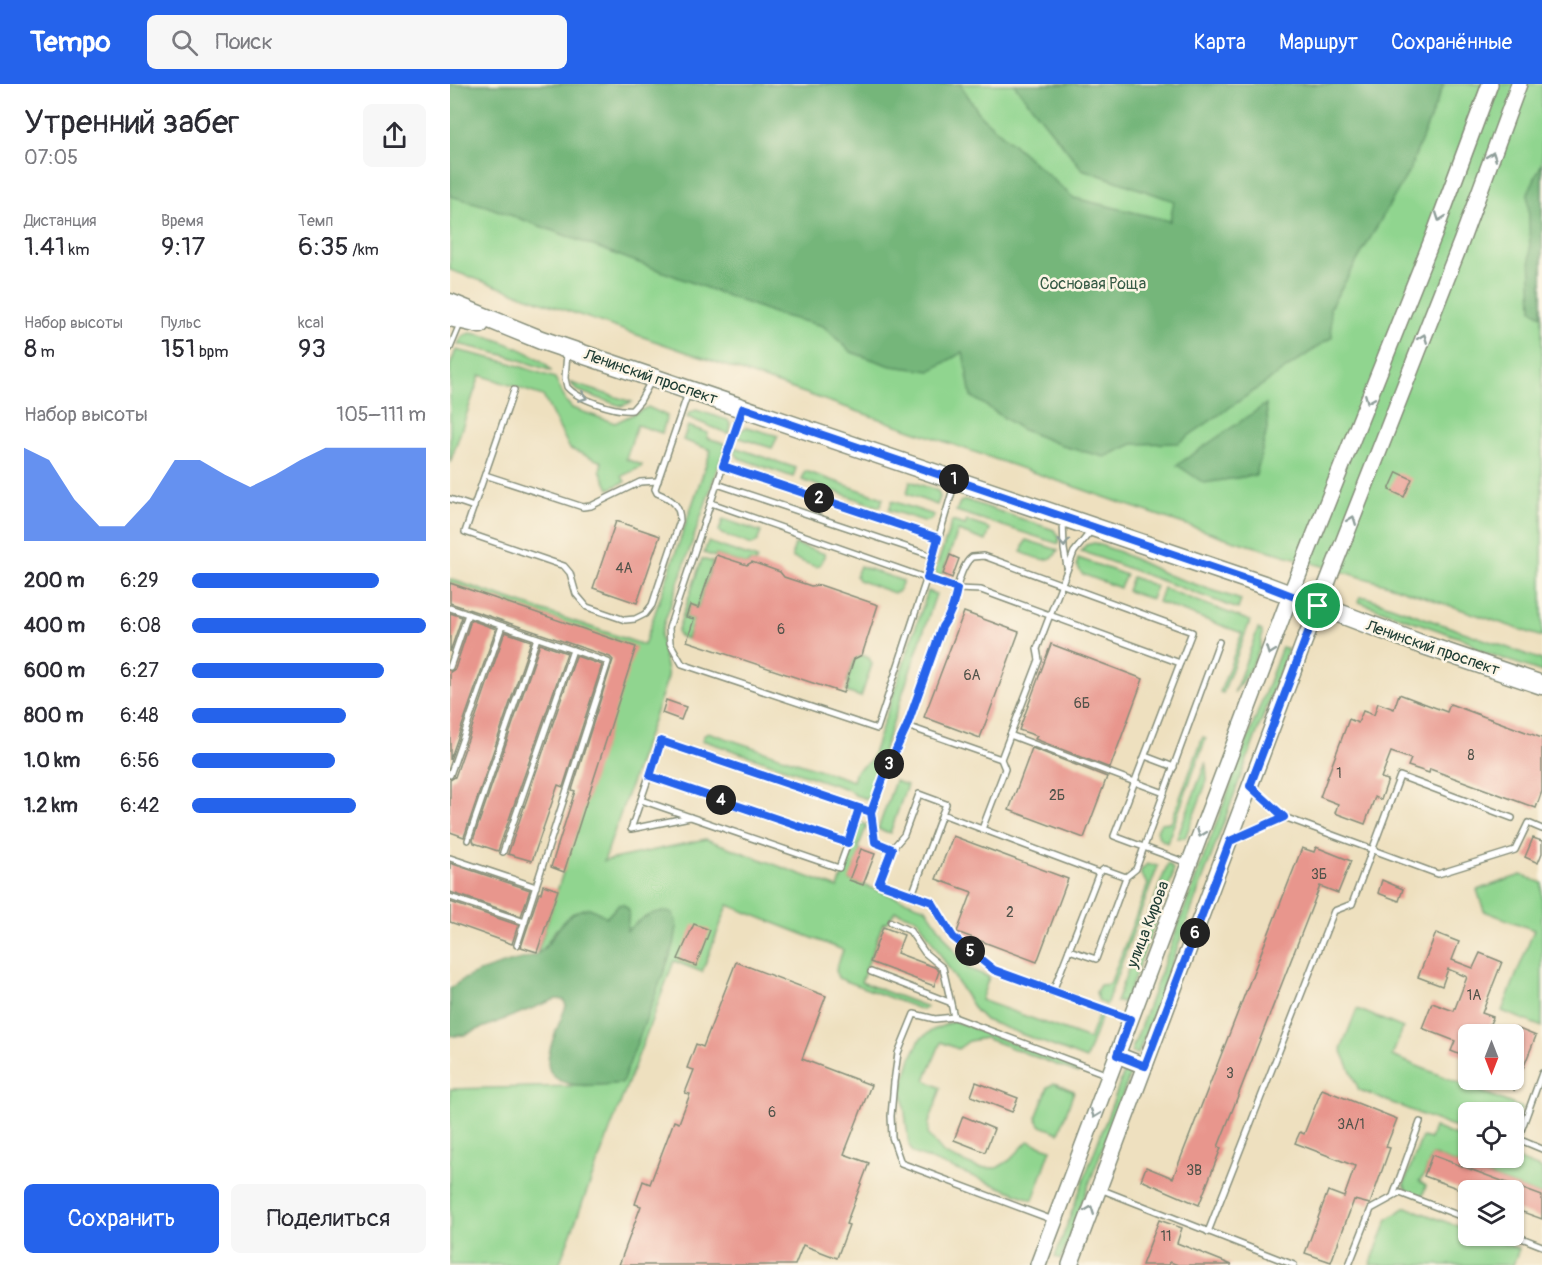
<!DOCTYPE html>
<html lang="ru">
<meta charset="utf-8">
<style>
:root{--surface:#fff;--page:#f7f7f7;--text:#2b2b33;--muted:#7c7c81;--accent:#2563eb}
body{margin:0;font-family:Pangolin,sans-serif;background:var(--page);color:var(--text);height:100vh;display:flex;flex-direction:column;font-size:22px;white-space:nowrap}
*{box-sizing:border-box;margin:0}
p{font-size:20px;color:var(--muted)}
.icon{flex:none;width:33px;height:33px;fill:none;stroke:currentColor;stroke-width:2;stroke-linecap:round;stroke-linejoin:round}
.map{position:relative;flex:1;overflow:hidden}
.panel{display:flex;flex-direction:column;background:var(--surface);width:450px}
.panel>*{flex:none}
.needle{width:39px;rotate:180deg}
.tools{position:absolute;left:1008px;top:940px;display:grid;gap:12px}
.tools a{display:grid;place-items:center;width:66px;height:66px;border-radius:9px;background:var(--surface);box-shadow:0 2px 4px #0004;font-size:30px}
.pin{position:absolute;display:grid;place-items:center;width:51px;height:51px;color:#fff;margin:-26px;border:3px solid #fff;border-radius:50%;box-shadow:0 2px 6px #0007}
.km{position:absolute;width:30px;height:30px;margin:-15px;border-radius:50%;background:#222;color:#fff;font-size:16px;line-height:30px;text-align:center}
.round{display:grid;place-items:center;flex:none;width:63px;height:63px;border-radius:9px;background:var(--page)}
.summary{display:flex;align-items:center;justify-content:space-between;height:102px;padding:0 24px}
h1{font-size:33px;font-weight:600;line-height:45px}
.figures{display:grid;grid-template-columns:repeat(3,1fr);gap:9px;height:102px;padding:6px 24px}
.figures div{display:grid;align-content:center}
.figures b{font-size:26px;font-weight:600}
.figures small{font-size:16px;font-weight:400}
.figures p{font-size:16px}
.chart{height:168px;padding:12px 24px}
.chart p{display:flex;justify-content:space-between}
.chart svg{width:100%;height:108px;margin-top:6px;fill:var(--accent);opacity:.7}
.button{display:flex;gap:12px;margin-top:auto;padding:12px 24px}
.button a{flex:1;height:69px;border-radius:9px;background:var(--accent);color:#fff;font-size:24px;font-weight:600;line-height:69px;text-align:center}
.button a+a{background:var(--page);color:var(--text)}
ul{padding:0 24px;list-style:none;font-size:20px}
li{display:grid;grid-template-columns:96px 72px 1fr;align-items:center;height:45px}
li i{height:15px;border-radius:8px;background:var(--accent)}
header{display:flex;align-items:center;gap:36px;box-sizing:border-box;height:84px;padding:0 30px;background:var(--accent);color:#fff}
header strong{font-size:28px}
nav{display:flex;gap:33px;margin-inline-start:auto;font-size:21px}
.search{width:420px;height:54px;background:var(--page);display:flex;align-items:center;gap:15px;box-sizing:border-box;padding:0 21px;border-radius:9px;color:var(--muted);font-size:22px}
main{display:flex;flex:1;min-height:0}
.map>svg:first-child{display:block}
.green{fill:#90d58f;stroke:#588962;stroke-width:1.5}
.forest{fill:#74b67a;stroke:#4a7a57;stroke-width:1.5}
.building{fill:#e8968d}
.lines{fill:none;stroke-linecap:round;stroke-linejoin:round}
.lane-casing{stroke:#868e7a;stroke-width:8}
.secondary-casing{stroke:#868e7a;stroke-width:18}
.primary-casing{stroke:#868e7a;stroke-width:21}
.lane{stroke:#fff;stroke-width:5}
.secondary{stroke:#fff;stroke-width:15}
.primary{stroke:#fff;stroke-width:18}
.oneway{stroke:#8f9e9a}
.route-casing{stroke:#fff;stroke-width:12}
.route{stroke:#2563eb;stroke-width:8}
.labels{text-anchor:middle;stroke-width:5;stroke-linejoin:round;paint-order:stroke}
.number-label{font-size:14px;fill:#51534a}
.park-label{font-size:16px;fill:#365b46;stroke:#fcf5e5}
.street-label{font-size:16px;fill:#1f3d34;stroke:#fcf5e5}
</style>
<header>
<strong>Tempo</strong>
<div class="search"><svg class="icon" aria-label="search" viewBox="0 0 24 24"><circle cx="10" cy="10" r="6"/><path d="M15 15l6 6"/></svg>Поиск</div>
<nav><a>Карта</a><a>Маршрут</a><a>Сохранённые</a></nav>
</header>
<main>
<section class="panel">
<div class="summary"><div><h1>Утренний забег</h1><p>07:05</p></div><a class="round"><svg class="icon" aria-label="share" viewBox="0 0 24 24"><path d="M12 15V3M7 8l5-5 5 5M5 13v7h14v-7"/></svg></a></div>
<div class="figures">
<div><p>Дистанция</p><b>1.41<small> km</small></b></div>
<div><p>Время</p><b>9:17</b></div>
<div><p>Темп</p><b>6:35<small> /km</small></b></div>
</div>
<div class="figures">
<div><p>Набор высоты</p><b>8<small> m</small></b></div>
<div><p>Пульс</p><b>151<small> bpm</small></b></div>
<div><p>kcal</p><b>93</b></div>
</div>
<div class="chart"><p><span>Набор высоты</span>105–111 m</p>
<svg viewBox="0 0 160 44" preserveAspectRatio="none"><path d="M0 44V6L10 11L20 27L30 38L40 38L50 27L60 11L70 11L80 17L90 22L100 17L110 11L120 6L130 6L140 6L150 6L160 6V44z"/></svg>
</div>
<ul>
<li><b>200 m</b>6:29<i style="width:80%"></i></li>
<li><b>400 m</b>6:08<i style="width:100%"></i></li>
<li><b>600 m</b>6:27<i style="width:82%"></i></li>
<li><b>800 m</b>6:48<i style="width:66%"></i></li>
<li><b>1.0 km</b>6:56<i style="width:61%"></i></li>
<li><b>1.2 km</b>6:42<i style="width:70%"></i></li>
</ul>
<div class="button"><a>Сохранить</a><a>Поделиться</a></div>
</section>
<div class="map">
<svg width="1092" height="1181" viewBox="0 0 1092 1181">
<rect width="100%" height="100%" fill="#fcf5e5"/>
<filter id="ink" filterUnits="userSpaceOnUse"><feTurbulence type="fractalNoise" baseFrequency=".0167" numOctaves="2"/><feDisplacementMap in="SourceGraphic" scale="12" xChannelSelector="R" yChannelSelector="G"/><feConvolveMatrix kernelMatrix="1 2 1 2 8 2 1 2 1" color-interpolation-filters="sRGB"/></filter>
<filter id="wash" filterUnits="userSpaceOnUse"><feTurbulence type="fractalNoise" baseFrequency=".008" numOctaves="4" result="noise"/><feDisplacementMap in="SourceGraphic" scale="24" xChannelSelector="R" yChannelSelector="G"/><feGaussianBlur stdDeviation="1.35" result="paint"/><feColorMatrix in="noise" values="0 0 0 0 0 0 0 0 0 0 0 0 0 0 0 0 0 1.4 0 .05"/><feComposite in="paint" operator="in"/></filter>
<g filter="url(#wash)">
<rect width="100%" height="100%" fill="#eee0bf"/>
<g class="green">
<polygon points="0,0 1092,0 1092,553 942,502 782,456 680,422 0,186"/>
<path d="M20,249C39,251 92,270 101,287L58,272L8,260L13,252Z"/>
<polygon points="6,266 57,278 105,294 116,317 122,324 165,339 198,323 217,332 212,349 187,341 176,375 192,381 191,383 172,392 175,398 159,405 150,386 152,378 120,365 93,312 30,291 0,379 0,282"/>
<polygon points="121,299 182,318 171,322 126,306"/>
<polygon points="246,326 278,336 281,342 279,350 237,333 239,329"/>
<polygon points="238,342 258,349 257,354 276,360 210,551 218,593 154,777 256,755 388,804 411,739 417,741 408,764 412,766 411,766 400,796 476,824 508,872 520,876 517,884 539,893 531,916 639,955 649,930 652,931 636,975 535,936 525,926 468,835 445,827 438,838 433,839 411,898 477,923 472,926 388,894 386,886 393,866 278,821 252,888 224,877 109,1181 0,1181 0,1005 130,1002 172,999 176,849 168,821 157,833 154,833 149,829 106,845 94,864 87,870 185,563 0,499 0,495 194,561 261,366 233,356"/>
<polygon points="297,343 328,352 322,364 287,353 291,346"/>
<polygon points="284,363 346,384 343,393 289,374 285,369"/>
<polygon points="355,387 433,414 430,423 352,396"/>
<polygon points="460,397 488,407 490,413 487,421 457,410"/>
<polygon points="516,416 604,446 609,452 609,460 506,427 510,418"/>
<path d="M442,417L484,431C482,436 479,438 474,437L439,426Z"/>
<polygon points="273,435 311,448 307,458 302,461 272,450 269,447"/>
<polygon points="502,437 515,441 517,437 540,445 536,457 508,447 492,490 488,491 485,488"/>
<path d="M576,456L608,466C601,483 584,473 571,468Z"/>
<polygon points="258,458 307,475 305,479 299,478 297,481 266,471 265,473 254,469"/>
<polygon points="644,459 667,467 718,491 791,516 788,525 631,467 636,461"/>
<polygon points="345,460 375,470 370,481 366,483 343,474 342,470"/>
<polygon points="628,474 676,491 670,504 632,490 627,481"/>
<polygon points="252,475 263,478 248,524 240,521 236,533 244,535 237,555 229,552 227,548"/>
<polygon points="410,482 453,497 448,508 444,509 408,496 406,492"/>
<polygon points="682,493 706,502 701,515 677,507"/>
<polygon points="713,504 800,537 773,609 770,608 792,549 708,518"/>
<polygon points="478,507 486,510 429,680 433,686 425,706 417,715 405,711 397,705 252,656 255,650 258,648 403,697 406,687 421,676"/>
<polygon points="910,513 916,513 1092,576 1092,588 1028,566 1019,557 909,518"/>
<path d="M808,545L812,547C813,570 796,590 784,609Z"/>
<polygon points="832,563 838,565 688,970 681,968"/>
<polygon points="412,571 419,574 422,580 411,613 396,608 399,599 397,598 404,575"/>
<polygon points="753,653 756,654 717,759 709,754 707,746 711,739 721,738"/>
<polygon points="756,678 757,697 735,754 727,754"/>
<polygon points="445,697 457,701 440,749 428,745"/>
<polygon points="718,779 723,785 722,794 677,914 672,918 666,918"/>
<polygon points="697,780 708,782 656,921 648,916 646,908 650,901 660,900 698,800 691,791 691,786"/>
<polygon points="1071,791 1092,799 1092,943 1052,927 1084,846 1034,827 1027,806"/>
<polygon points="907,925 953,944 942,972 1072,1024 1064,1046 1064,1029 1018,1029 1018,1049 909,1006 891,965"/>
<polygon points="504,937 629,984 628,989 535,954 519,957 508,965 491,958 475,996 491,1004 479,1039 478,1051 494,1070 528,1084 547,1084 560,1076 578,1057 601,1065 583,1116 463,1069 459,1061 452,1004 461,974 470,955 483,946"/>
<polygon points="676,983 682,985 611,1175 605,1173"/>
<polygon points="604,999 624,1007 609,1049 591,1042 586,1034 598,1003"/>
<polygon points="984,1043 1018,1057 1018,1074 1064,1074 1092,1085 1092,1112 982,1071 974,1092 969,1097 976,1102 972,1113 958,1108 954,1100 972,1053 980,1055"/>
<polygon points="956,1123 1018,1146 1018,1152 1034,1152 1069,1165 1063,1181 920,1181 938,1135"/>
</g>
<g class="forest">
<polygon points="0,0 510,0 531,32 624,114 720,137 724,117 632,85 564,0 994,0 959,87 880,224 882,253 728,359 683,360 655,373 616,363 571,345 521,312 513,268 480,287 441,282 401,268 373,242 329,231 36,122 0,112"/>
<polygon points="1092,79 1092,231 1082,226 1078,109"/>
<polygon points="816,320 818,341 806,391 754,399 727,381"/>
<path d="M173,820L179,826L177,847C188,836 207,823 223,829L227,843L224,861L172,999C150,1001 90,1011 99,970C102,954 110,938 116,922L114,916L106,915L14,951L4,952L0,951V905C16,890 42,884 63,877C72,875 83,873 90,868C108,854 109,827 140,824L157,833L168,821Z"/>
</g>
<g id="blocks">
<g class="building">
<polygon points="947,388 962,395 954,413 939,406"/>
<polygon points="166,437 210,452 187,519 143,504"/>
<polygon points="266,471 297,481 302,478 330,488 334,493 361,502 370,501 428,521 412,571 404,575 393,609 237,557 244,535 236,533 240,521 248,524"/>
<polygon points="500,471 509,475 502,494 493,490"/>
<polygon points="0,499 186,563 114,788 101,783 125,707 122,706 163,576 160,573 0,519"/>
<polygon points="514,528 569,548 530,654 474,633"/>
<polygon points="0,529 12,533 0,568"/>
<polygon points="21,536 46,545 0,676 0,588 5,585"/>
<polygon points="55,548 81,557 14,753 0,748 0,696 5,693"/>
<polygon points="90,560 117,569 48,767 24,759 23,756"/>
<polygon points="601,560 693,595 660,684 585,655 587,652 569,646"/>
<polygon points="126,572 152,581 113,703 108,701 82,777 58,770"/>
<polygon points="949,610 997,628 1000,620 1092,654 1092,707 1086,724 980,685 979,689 958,682 961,675 941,668 931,694 938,696 931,716 925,713 915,740 885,729 888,720 870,713 899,635 908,639 913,627 924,631 928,619 944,625"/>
<polygon points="216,616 236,623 231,636 212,629"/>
<polygon points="582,664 657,693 634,754 559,726"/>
<polygon points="503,752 618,795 587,878 507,848 522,808 486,795"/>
<polygon points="1083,754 1092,757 1092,769 1088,779 1075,773"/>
<polygon points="866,763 901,777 888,809 870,802 768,1063 771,1064 749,1121 691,1096 696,1083 723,1094 852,764 864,768"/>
<polygon points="411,765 425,770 413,801 399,796"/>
<polygon points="0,779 80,806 71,832 0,808"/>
<polygon points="932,796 953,805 949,817 928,809"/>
<polygon points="93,801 108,806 87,868 71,863 89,809 91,809"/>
<polygon points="0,818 68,841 62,860 0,838"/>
<polygon points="244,840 260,846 246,882 228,875"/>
<polygon points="433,843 454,851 447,869 484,883 489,887 484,902 420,878"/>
<polygon points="986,849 1009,858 1002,876 1023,884 1030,869 1052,878 1032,929 1043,933 1035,951 1018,951 1018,974 1001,967 1005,957 972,944 982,919 1004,927 1017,893 998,885 992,902 968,893"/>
<polygon points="286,878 376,912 352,975 421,1001 394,1070 419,1079 396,1140 399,1141 387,1174 353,1161 345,1181 169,1181 191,1122 185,1120 193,1097 200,1100 224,1037 229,1039 240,1010 235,1009 244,986 237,984 246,960 253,963"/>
<polygon points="1064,943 1086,952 1064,1007"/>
<polygon points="526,998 568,1014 562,1028 521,1012"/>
<polygon points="872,1005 947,1035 936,1063 940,1064 920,1120 904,1116 881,1178 855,1169 878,1107 894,1113 905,1082 845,1059 850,1048 854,1050"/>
<polygon points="513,1032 544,1045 535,1068 504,1056"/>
<polygon points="982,1071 1092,1112 1092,1135 1064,1125 1064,1107 1015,1107 974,1092"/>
<polygon points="709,1136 732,1144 727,1159 782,1181 728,1181 720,1178 719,1181 692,1181"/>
</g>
</g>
</g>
<g filter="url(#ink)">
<use href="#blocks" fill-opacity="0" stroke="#868e7a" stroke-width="1.5"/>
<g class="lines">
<defs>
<g id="lane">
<polyline points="0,264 10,240"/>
<path d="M117,269L115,294L117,303C127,315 166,328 182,326L190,317L201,297"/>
<path d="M64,306L15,448L114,482L120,489L126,510L137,523L175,536L185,535L195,530L202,521L230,437C230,421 222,415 207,409L205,405L238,309"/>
<polyline points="291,328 219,544 220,559 232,580 427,645 477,493 505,398"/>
<polyline points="273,382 488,454"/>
<polyline points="35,391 133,423 141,422 190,398 208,397"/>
<polyline points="267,400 483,472"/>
<polyline points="0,415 24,423"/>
<polyline points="261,419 507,505 531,506 730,579 664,752 737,779"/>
<polyline points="613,436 614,465 617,483"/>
<polyline points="0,524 158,578 67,861"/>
<polyline points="0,583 18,530"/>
<polyline points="457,642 551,675"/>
<polyline points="560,651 714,709"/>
<polyline points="695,672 724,683"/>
<polyline points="0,691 52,542"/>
<polyline points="199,692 398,759 409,724"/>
<polyline points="801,703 834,733 988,790 1065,766 1078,739 1092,745"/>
<polyline points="191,716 389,784 398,759"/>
<polyline points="240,733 181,745 211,657 421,728"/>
<polyline points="532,745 555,685 551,675 589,576 587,565 624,468 641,447"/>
<polyline points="783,755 834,733"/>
<polyline points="18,756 87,554"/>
<path d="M442,765L425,758L421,728L436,687L457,642L492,543C505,525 507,484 522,473L534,472L742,548L730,579"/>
<polyline points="53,768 123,566"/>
<polyline points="0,774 86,803"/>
<polyline points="649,789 492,730 462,811 482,818 503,853 545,887 678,934"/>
<polyline points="462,811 429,799 442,765 454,751 469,710 496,720 492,730"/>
<polyline points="0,813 75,838"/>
<polyline points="441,838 460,847 475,869 493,884 504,933"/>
<polyline points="619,866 646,875 676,793"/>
<polyline points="421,888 499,918"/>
<polyline points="603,907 649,789 654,785 676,793 686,785 769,558"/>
<polyline points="1068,1055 1092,1065"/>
<polyline points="1064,1066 1092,989"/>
<polyline points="650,1105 844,1181"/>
<polyline points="943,1112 970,1038"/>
<polyline points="603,1136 451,1079 442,1053 441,1032 444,998 448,969 464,930 485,935 504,933 658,991"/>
<polyline points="758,1148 884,827 902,820 950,692 1062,734"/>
<polyline points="1064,1151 1092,1162"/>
<polyline points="899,1181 921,1125 950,1109 1018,1135"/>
</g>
<g id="secondary">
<polyline points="667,971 695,982"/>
<polyline points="588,1181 840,512 984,151 1040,0"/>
<polyline points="620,1181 854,558 1011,158 1069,0"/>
</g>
<g id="primary">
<polyline points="0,219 91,256 814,501 968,559 1092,601"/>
<polyline points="0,233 30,240"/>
</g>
</defs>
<use href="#lane" class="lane-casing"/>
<use href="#secondary" class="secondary-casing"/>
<use href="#primary" class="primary-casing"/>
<use href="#lane" class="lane"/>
<use href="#secondary" class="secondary"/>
<use href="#primary" class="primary"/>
</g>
<defs><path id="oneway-chevron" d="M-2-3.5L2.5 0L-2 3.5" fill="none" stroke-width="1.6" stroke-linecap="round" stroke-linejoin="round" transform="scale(1.5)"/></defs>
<g class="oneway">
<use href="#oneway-chevron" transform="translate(1042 72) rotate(-70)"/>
<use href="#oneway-chevron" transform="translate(990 133) rotate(110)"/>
<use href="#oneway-chevron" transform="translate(973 254) rotate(-69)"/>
<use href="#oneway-chevron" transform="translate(133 313) rotate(22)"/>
<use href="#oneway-chevron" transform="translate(919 315) rotate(112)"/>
<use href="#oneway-chevron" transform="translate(902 436) rotate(-69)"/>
<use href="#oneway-chevron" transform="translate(614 459) rotate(87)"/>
<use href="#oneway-chevron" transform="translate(820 567) rotate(111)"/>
<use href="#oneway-chevron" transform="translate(751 749) rotate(111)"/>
<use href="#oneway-chevron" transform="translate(645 1030) rotate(111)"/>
<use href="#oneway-chevron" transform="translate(640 1126) rotate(-69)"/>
</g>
</g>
<g class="lines" filter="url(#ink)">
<defs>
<path id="route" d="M868,522L814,501L293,324L273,382L488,454L477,494L507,505C504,519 501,531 492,543L457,642L436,687L421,728L409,724L211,657L200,692L398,759L409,724L421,728L425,758L442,765L429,799L482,818L503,853L544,886L680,935L667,971L695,982L780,757L834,733L800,702L868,522"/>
</defs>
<use href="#route" class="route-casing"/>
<use href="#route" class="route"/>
</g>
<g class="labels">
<g class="number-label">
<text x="174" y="489">4А</text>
<text x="331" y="550">6</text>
<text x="522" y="596">6А</text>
<text x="632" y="624">6Б</text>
<text x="1021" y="676">8</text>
<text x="889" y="694">1</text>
<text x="607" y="716">2Б</text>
<text x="869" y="795">3Б</text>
<text x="560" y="833">2</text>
<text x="1024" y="916">1А</text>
<text x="780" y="994">3</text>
<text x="322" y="1033">6</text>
<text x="901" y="1045">3А/1</text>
<text x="744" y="1091">3В</text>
<text x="716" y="1157">11</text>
</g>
<g class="park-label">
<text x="643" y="205">Сосновая Роща</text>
</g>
<g class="street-label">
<text transform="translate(201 292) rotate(19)" y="6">Ленинский проспект</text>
<text transform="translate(983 563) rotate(19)" y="6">Ленинский проспект</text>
<text transform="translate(697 840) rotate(-69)" y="6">улица Кирова</text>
</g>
</g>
</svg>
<div class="tools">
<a><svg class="needle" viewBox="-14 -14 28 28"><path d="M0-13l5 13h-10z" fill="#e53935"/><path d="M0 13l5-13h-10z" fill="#7c7c81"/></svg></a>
<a><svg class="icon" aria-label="locate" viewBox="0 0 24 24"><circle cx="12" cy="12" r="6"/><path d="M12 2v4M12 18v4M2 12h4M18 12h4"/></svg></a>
<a><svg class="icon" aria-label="layers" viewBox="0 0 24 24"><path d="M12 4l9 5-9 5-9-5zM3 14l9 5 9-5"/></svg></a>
</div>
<div class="pin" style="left:868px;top:522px;background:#1e9e55"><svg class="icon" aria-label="arrive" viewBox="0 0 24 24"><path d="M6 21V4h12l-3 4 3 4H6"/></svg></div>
<b class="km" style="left:504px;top:395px">1</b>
<b class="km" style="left:369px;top:414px">2</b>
<b class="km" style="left:439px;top:680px">3</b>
<b class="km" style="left:271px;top:716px">4</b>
<b class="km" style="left:520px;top:867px">5</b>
<b class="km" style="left:745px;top:849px">6</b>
</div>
</main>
